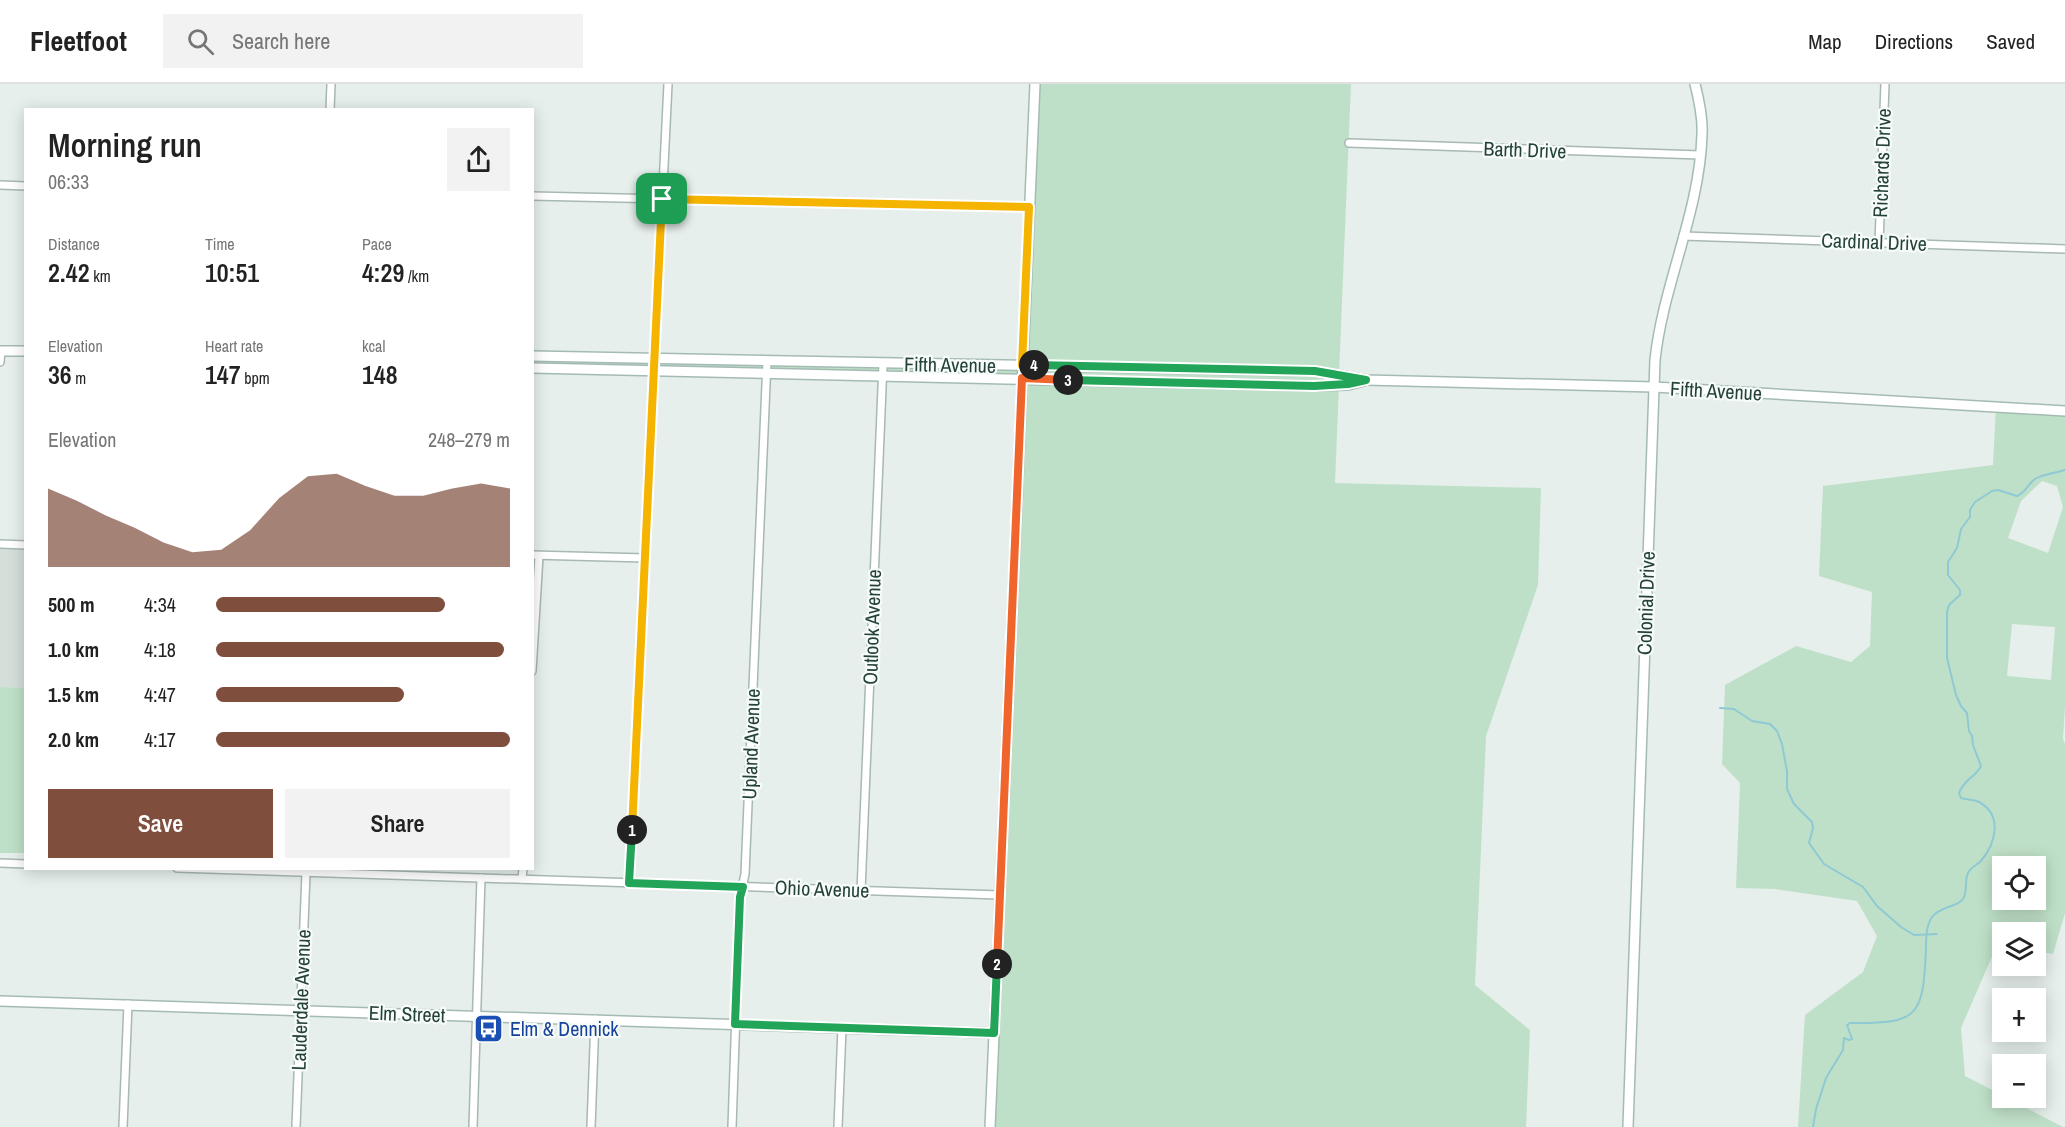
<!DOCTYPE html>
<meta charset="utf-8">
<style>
:root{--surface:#fff;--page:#f2f2f2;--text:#222;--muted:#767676;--line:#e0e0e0;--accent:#804e3d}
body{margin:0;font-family:"Archivo Narrow",sans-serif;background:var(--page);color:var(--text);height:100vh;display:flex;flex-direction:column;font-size:22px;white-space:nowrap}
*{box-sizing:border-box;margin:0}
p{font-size:20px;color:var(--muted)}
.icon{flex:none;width:33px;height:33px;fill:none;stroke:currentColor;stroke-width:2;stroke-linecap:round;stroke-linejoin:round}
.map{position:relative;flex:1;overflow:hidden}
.details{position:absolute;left:24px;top:24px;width:510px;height:762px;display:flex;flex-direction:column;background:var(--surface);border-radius:0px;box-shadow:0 3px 15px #0003}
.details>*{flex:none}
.controls{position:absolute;left:1992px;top:772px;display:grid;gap:12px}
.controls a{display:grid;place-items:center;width:54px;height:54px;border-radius:0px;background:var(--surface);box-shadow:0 3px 15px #0003;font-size:30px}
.pin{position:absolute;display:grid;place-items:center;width:51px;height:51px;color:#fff;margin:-26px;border-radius:12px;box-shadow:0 3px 9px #0006}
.km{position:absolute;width:30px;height:30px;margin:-15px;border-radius:50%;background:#222;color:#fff;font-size:16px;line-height:30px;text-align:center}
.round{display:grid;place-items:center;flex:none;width:63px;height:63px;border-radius:0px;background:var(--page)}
.headline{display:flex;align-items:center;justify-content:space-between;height:102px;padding:0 24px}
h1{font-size:33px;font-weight:600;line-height:45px}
.figures{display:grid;grid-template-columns:repeat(3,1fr);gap:9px;height:102px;padding:6px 24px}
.figures div{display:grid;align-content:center}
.figures b{font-size:26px;font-weight:600}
.figures small{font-size:16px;font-weight:400}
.figures p{font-size:16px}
.chart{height:168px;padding:12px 24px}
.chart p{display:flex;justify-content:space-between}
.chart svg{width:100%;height:108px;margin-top:6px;fill:var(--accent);opacity:.7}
.button{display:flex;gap:12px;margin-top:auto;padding:12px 24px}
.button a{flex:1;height:69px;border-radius:0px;background:var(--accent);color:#fff;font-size:24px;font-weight:600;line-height:69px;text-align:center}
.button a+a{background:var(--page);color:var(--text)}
ul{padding:0 24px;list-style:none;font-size:20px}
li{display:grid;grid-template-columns:96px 72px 1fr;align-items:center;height:45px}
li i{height:15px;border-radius:8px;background:var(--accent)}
header{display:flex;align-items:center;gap:36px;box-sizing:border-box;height:84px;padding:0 30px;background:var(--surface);border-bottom:2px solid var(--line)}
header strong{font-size:28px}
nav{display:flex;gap:33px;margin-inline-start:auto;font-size:21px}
.search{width:420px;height:54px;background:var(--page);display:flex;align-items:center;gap:15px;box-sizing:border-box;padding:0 21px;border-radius:0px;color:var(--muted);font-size:22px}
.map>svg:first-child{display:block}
.built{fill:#d4dfda}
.green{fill:#bfe0c8;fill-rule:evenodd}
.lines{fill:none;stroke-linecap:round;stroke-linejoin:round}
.stream{stroke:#8ec9d4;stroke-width:2}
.street-casing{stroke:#a8b8b2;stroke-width:10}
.secondary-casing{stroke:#a4bbb3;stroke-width:12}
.street{stroke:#fff;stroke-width:7}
.secondary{stroke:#fff;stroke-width:9}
.split-1-casing{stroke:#fff;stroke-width:12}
.split-2-casing{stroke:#fff;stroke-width:12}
.split-3-casing{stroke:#fff;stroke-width:12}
.split-4-casing{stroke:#fff;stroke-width:12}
.split-5-casing{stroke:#fff;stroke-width:12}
.split-1{stroke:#f5b400;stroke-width:8}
.split-2{stroke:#22a559;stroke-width:8}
.split-3{stroke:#f0652b;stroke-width:8}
.split-4{stroke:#22a559;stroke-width:8}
.split-5{stroke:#f5b400;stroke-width:8}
.labels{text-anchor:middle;stroke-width:4.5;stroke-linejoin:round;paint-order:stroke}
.street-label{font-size:20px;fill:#24423a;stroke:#f7fbf9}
.transit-label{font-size:20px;fill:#164399;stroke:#f7fbf9;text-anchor:start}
</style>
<header>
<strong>Fleetfoot</strong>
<div class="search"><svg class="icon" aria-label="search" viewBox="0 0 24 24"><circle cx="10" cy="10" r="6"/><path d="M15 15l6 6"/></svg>Search here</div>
<nav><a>Map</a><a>Directions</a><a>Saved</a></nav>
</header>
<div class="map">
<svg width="2065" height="1043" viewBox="0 0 2065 1043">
<rect width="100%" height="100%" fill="#e6efeb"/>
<polygon class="built" points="0,460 25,461 25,604 0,603"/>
<g class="green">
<polygon points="1035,0 1351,0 1339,290 1366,296 1339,301 1335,399 1541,404 1538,501 1486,652 1475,901 1530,946 1526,1043 990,1043 1022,295 533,284 533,272 1022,281"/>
<path d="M1996,322L2065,327V622L2063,655L2065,660V829L2053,870L2036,867V849H2002V861H1997L1961,944L1965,992L2002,1011V1014H2007L2063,1043H1798L1805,931L1863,888L1877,852L1857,817L1775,805L1736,804L1740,699L1722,680L1725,601L1796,562L1851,578L1870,562L1872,508L1819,492L1823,402L1993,381ZM2042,397L2057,402L2063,423L2048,469L2008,454L2021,417ZM2012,540L2055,543L2051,596L2007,592ZM2002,783H2036V816H2002Z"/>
<polygon points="0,603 25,604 25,769 0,769"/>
</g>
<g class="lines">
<g class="stream">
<polyline points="1720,624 1734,625 1752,637 1770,640 1777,647 1782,660 1787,687 1787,705 1794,720 1812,738 1813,744 1809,759 1824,780 1863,803 1877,822 1901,843 1914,851 1937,850"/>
<path d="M1813,1043L1816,1025L1826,994L1843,966L1844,954L1849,956L1852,955L1847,941L1850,939C1920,940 1923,932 1926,864C1926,854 1926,842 1932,833C1940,822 1958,823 1963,815C1968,808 1964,797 1968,789C1971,783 1977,781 1981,777C1996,759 2003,731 1979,718C1973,715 1967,716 1961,714L1959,709C1964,695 1976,693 1981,682L1973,661L1972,652L1969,647L1967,629L1961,622L1956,611L1947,574V528L1949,521L1960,511V506L1948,491V478L1957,464L1961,445L1970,433V426L1975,418L1992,407L1998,406L2017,412C2025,409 2028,400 2035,395C2044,390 2056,389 2065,386"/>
</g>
<defs>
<g id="street">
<polyline points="330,26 331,0"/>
<polyline points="1349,59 1700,71"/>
<polyline points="0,101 26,102"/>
<polyline points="532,112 1029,123"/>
<polyline points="1683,152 2065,165"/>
<polyline points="1879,159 1885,0"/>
<polyline points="0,278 1,267"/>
<polyline points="0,460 26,461"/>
<polyline points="532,471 645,474"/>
<polyline points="532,587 539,472"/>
<polyline points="0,779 26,780"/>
<polyline points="177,784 1000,811"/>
<polyline points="522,795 523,784"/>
<polyline points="629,799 668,0"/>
<polyline points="861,807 883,280"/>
<polyline points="123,1043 128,920"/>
<polyline points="296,1043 306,789"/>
<polyline points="473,1043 481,794"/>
<polyline points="591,1043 595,935"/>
<polyline points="732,1043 740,813 745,790 767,277"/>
<polyline points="838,1043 842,944"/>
</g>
<g id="secondary">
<polyline points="0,267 26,267"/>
<polyline points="532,272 1315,287 1366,296 1654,303 2065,327"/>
<polyline points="532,284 1314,302 1348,301 1364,297"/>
<polyline points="0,917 994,949"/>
<polyline points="990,1043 1035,0"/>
<path d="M1628,1043L1655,276C1663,200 1700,128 1702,50C1703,34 1699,16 1695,0"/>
</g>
</defs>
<use href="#street" class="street-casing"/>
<use href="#secondary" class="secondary-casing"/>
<use href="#street" class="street"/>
<use href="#secondary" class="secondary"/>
</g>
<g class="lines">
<defs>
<polyline id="split-1" points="632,746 662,115"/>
<polyline id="split-2" points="632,746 629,799 743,803 740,813 735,940 994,949 997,880"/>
<polyline id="split-3" points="997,880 1022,294 1068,296"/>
<polyline id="split-4" points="1034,281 1315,287 1366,296 1348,300 1314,302 1068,296"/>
<polyline id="split-5" points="662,115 1029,123 1022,281 1034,281"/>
</defs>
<use href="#split-1" class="split-1-casing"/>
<use href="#split-2" class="split-2-casing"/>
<use href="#split-3" class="split-3-casing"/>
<use href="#split-4" class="split-4-casing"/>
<use href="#split-5" class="split-5-casing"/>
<use href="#split-1" class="split-1"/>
<use href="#split-2" class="split-2"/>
<use href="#split-3" class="split-3"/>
<use href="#split-4" class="split-4"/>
<use href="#split-5" class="split-5"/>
</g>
<defs>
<symbol id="bus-square" viewBox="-11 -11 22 22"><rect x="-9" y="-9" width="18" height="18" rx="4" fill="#1a4fb4" stroke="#f7fbf9"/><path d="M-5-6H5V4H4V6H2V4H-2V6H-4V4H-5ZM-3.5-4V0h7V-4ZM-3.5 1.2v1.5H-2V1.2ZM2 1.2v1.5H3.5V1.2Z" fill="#fff"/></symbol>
</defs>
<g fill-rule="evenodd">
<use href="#bus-square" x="472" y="928" width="33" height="33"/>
</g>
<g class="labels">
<g class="street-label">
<text transform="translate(1525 66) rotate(2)" y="7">Barth Drive</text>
<text transform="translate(1882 79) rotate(-88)" y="7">Richards Drive</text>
<text transform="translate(1874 158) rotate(2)" y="7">Cardinal Drive</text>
<text transform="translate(950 281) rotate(1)" y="7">Fifth Avenue</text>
<text transform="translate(1716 307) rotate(3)" y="7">Fifth Avenue</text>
<text transform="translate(1646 519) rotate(-88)" y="7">Colonial Drive</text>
<text transform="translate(872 543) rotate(-88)" y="7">Outlook Avenue</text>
<text transform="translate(751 660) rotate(-88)" y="7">Upland Avenue</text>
<text transform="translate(822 805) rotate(2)" y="7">Ohio Avenue</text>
<text transform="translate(301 916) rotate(-88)" y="7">Lauderdale Avenue</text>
<text transform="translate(407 930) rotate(2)" y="7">Elm Street</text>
</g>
<g class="transit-label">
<text x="510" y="952">Elm &amp; Dennick</text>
</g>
</g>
</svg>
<div class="controls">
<a><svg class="icon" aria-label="locate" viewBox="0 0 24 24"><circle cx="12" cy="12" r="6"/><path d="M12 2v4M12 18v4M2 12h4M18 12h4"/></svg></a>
<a><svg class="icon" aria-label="layers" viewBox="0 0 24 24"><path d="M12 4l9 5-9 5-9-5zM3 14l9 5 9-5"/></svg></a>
<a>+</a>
<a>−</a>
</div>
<div class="pin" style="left:662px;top:115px;background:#1e9e55"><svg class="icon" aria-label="arrive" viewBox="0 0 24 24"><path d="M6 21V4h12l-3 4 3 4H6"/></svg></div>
<b class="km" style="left:632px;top:746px">1</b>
<b class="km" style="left:997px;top:880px">2</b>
<b class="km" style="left:1068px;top:296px">3</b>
<b class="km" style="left:1034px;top:281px">4</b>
<section class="details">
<div class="headline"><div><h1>Morning run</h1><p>06:33</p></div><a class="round"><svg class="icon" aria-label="share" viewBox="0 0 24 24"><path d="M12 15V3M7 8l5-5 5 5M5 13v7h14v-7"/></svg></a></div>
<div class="figures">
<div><p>Distance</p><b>2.42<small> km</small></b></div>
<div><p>Time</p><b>10:51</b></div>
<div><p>Pace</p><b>4:29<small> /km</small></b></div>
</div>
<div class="figures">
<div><p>Elevation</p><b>36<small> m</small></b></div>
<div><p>Heart rate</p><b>147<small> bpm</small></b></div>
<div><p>kcal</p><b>148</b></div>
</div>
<div class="chart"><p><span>Elevation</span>248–279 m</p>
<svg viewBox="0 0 160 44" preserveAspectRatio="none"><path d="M0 44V12L10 17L20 23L30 28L40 34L50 38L60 37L70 29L80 16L90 7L100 6L110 11L120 15L130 15L140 12L150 10L160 12V44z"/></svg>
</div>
<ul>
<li><b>500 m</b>4:34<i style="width:78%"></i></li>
<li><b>1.0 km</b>4:18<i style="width:98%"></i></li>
<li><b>1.5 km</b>4:47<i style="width:64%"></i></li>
<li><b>2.0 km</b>4:17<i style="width:100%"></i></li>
</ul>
<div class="button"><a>Save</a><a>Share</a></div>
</section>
</div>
